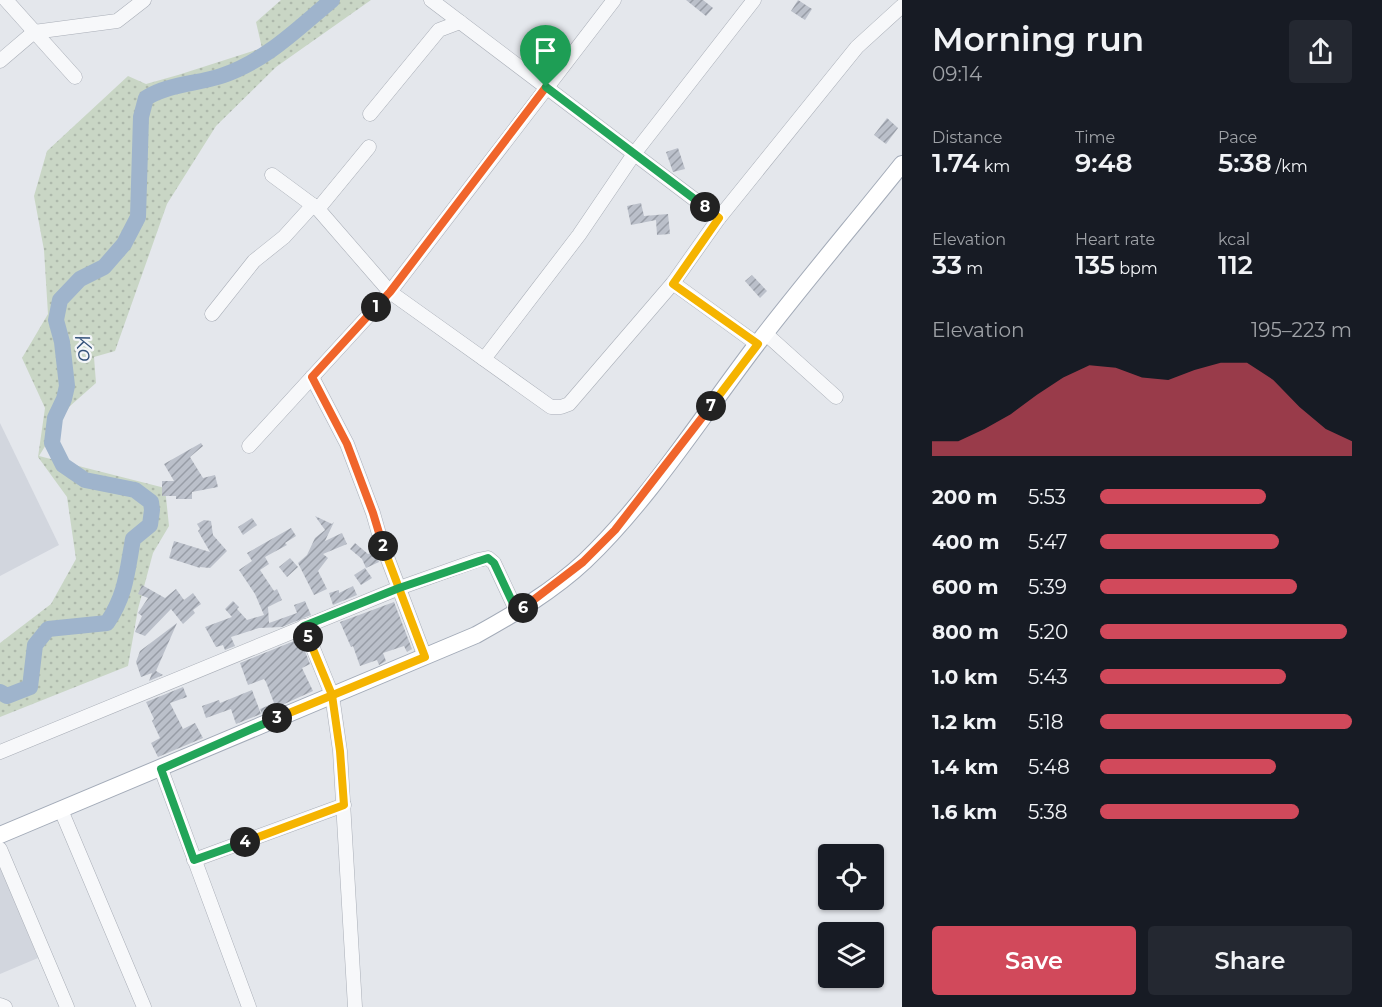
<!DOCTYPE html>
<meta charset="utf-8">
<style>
:root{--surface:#171b24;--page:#242831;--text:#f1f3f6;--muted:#9ea1a6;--accent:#d1495b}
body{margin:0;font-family:Montserrat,sans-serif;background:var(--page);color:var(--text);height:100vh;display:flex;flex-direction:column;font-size:22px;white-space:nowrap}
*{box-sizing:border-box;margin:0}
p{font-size:20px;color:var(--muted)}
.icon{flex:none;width:33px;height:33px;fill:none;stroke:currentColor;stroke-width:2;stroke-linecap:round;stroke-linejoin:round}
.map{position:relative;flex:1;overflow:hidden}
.details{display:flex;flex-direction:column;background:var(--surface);width:480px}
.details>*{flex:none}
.fabs{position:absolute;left:818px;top:844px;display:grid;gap:12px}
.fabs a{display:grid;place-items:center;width:66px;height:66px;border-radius:6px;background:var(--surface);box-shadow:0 2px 4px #0004;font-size:30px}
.pin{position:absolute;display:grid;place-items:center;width:51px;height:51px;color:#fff;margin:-62px -26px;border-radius:50% 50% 50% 0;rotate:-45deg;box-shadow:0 0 6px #0007}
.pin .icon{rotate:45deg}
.km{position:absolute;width:30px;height:30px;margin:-15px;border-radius:50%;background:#222;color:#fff;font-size:16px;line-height:30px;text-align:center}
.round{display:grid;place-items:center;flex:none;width:63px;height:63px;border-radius:6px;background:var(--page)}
.summary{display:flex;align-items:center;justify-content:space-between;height:102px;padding:0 30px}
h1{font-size:33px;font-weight:600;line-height:45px}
.figures{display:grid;grid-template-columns:repeat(3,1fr);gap:9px;height:102px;padding:6px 30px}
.figures div{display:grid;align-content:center}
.figures b{font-size:26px;font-weight:600}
.figures small{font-size:16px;font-weight:400}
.figures p{font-size:16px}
.chart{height:168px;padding:12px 30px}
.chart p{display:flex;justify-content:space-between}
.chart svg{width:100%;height:108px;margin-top:6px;fill:var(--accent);opacity:.7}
.action{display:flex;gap:12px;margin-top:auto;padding:12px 30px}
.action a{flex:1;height:69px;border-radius:6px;background:var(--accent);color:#fff;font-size:24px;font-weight:600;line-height:69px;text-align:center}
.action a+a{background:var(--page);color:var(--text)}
ul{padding:0 30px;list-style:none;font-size:20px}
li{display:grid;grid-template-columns:96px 72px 1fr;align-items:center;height:45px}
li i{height:15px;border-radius:8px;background:var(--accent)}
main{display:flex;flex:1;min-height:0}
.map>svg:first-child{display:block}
.built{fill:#d2d6de}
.grass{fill:url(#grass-dots)}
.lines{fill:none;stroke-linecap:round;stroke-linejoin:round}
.river{stroke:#9fb4cc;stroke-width:16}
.building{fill:url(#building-hatch)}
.minor-casing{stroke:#a9aeb7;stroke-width:15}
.major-casing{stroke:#a3abb8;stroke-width:18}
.minor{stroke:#f7f8fa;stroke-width:14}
.major{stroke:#fff;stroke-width:16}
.split-1-casing{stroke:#fff;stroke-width:12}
.split-2-casing{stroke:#fff;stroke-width:12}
.split-3-casing{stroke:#fff;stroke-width:12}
.split-4-casing{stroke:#fff;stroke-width:12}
.split-5-casing{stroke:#fff;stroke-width:12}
.split-6-casing{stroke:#fff;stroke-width:12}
.split-7-casing{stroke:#fff;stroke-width:12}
.split-8-casing{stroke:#fff;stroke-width:12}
.split-9-casing{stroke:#fff;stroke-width:12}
.split-1{stroke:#f0652b;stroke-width:8}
.split-2{stroke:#f0652b;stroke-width:8}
.split-3{stroke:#f5b400;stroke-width:8}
.split-4{stroke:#22a559;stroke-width:8}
.split-5{stroke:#f5b400;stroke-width:8}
.split-6{stroke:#22a559;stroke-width:8}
.split-7{stroke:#f0652b;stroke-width:8}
.split-8{stroke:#f5b400;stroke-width:8}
.split-9{stroke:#22a559;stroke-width:8}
.labels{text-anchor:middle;stroke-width:4.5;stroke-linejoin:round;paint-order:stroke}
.water-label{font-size:21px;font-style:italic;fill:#34527a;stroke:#f4f6f9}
</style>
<main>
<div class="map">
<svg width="902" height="1007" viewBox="0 0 902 1007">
<defs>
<pattern id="grass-dots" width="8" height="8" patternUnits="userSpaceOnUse" patternTransform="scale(1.5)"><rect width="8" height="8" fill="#c9d6c5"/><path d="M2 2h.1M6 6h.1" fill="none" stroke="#adb8ab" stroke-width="1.8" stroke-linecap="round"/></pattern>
<pattern id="building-hatch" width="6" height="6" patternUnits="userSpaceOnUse" patternTransform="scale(1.5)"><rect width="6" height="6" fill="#bbc0ca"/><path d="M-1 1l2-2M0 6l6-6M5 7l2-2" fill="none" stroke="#989da6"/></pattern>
</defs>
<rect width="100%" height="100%" fill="#e4e7ec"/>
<g class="built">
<polygon points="0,423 59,545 0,576"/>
<polygon points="0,865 38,958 0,974"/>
</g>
<polygon class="grass" points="281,0 371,0 276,67 216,126 167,204 115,351 94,357 96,383 70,406 39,456 165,488 169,526 153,553 138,609 128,666 0,717 0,643 51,604 76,559 67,497 38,457 45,408 22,358 48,314 44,250 34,196 47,151 128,76 146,84 178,75 262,48 256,22"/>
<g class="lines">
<path class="river" d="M0,692L7,696L30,687L35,645L48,629L107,623C126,595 127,572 133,539L150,525L152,510L151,502L135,490L85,480L63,465L52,443L55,418L64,399L67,386L62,342L56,320L60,300L80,279L104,267L124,244L138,217L141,117L146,98C168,84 197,84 221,76C266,61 297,29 332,0"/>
</g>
<g class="building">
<polygon points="686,0 703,0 713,8 706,16"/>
<polygon points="798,0 812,9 805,20 791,11"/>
<polygon points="887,118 898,128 886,144 874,135"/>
<polygon points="678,148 685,169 673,172 666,152"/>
<polygon points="641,203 644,216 668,214 670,234 657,235 656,220 631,225 627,206"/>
<polygon points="752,275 767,291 760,298 745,281"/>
<polygon points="201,443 203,446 190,457 203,478 215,475 218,487 192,492 192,499 176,499 176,496 162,496 162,481 174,481 164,464"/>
<polygon points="315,516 332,524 334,522 325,541 342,533 347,544 323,554 328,558 318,571 327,589 314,595 298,563 307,555 315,538 325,530"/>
<polygon points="252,518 257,525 243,535 238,527"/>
<polygon points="204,520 211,521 213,535 227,551 210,568 200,567 200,568 169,558 174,541 210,552 198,531 200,529 197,524"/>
<polygon points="291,528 296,536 285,543 287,545 265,557 269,564 260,570 274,591 277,589 282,600 268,607 269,623 297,613 294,605 305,601 311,615 282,627 259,628 231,637 235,646 225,650 223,645 216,647 205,627 232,617 225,609 233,601 239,607 237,609 247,620 264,615 255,594 239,570 252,561 247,553"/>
<polygon points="355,543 368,554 375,551 379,562 366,568 362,559 350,549"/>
<polygon points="290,558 298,567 287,577 279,567"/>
<polygon points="365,568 372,578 361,585 354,575"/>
<polygon points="142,585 165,598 176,589 184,600 193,593 201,604 193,610 195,613 183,624 171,609 145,636 135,632 142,616 138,613 148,598 138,594"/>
<polygon points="353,586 357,595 333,605 329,593 339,590 339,593"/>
<polygon points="394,602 412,649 407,652 404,646 383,653 386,661 379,665 377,660 360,666 353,646 351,647 340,622"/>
<polygon points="177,623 156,671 163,675 149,681 152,673 141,677 136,662 140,651"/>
<polygon points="294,641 295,643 301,641 310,664 302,668 313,691 262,714 260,709 274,703 266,682 264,679 248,685 240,663"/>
<polygon points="183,687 187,697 170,703 183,729 195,723 203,738 158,757 151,743 160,738 152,721 154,719 146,702"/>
<polygon points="252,690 261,714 236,724 231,709 206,718 202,706 219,700 220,703"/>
</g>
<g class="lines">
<defs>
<g id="minor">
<polyline points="6,0 75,77"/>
<polyline points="431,0 719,218"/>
<polyline points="0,61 34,32 117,21 144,0"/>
<polyline points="370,114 439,30 460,22"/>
<polyline points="272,175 318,209 390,292 551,407 561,407 569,404 673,283 719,218 857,47 902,6"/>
<polyline points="318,209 369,147"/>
<polyline points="673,283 757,344"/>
<polyline points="212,314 254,261 284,237 313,205"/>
<polyline points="766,334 836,397"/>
<polyline points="484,359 579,235 634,154 754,0"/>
<polyline points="312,377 347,444 373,513 381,541 425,657"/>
<polyline points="249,446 390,292 614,0"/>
<polyline points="304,626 332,695 340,751 355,1007"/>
<polyline points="0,752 399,588 478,560 488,558 494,563 517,612"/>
<polyline points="161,769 249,1007"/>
<polyline points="61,810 144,1007"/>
<polyline points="0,849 67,1007"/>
<polyline points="194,860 344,805"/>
<polyline points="0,1005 5,1007"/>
</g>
<path id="major" d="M0,835L476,635C514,614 553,591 585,561C650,499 702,416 757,344C804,283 854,224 902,164"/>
</defs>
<use href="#minor" class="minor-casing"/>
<use href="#major" class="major-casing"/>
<use href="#minor" class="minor"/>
<use href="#major" class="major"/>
</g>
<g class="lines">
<defs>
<polyline id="split-1" points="376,307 390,292 546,87"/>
<polyline id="split-2" points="376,307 312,377 347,444 373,513 383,546"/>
<polyline id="split-3" points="277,718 425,657 383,546"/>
<polyline id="split-4" points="245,842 194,860 161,769 277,718"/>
<polyline id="split-5" points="245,842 344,805 340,751 332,695 308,637"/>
<polyline id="split-6" points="308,637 304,626 399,588 488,558 494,563 517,612 523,608"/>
<polyline id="split-7" points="523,608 583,562 615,530 711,406"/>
<polyline id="split-8" points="705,207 719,218 673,284 758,344 711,406"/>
<polyline id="split-9" points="546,87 705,207"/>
</defs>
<use href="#split-1" class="split-1-casing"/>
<use href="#split-2" class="split-2-casing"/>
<use href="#split-3" class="split-3-casing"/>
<use href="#split-4" class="split-4-casing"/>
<use href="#split-5" class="split-5-casing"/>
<use href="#split-6" class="split-6-casing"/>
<use href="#split-7" class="split-7-casing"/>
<use href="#split-8" class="split-8-casing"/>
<use href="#split-9" class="split-9-casing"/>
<use href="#split-1" class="split-1"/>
<use href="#split-2" class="split-2"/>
<use href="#split-3" class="split-3"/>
<use href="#split-4" class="split-4"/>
<use href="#split-5" class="split-5"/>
<use href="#split-6" class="split-6"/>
<use href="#split-7" class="split-7"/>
<use href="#split-8" class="split-8"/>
<use href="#split-9" class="split-9"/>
</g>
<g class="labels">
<g class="water-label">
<text transform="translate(84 348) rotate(80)" y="7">Ko</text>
</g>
</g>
</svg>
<div class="fabs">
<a><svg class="icon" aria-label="locate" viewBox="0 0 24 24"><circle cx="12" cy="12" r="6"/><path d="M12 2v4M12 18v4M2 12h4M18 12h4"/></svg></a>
<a><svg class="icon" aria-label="layers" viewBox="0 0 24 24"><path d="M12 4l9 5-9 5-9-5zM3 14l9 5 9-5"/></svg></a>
</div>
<div class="pin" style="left:546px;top:87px;background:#1e9e55"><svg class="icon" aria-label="arrive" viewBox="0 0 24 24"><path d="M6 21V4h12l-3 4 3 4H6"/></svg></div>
<b class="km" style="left:376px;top:307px">1</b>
<b class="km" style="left:383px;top:546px">2</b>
<b class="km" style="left:277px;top:718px">3</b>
<b class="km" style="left:245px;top:842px">4</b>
<b class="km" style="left:308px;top:637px">5</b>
<b class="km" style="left:523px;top:608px">6</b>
<b class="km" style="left:711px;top:406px">7</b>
<b class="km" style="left:705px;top:207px">8</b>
</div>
<section class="details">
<div class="summary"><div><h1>Morning run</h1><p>09:14</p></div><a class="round"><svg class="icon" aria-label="share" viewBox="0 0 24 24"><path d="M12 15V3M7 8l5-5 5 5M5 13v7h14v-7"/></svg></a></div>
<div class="figures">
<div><p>Distance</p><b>1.74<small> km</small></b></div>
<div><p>Time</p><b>9:48</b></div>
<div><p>Pace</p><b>5:38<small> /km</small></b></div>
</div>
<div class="figures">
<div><p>Elevation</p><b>33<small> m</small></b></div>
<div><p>Heart rate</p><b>135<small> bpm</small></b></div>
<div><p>kcal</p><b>112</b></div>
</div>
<div class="chart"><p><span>Elevation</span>195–223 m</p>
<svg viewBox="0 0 160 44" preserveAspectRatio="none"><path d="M0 44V38L10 38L20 33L30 27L40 19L50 12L60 7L70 8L80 12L90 13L100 9L110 6L120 6L130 13L140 24L150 33L160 38V44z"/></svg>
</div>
<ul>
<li><b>200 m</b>5:53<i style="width:66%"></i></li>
<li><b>400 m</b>5:47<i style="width:71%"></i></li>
<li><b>600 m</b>5:39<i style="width:78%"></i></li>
<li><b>800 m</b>5:20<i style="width:98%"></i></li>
<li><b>1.0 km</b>5:43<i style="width:74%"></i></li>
<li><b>1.2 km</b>5:18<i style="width:100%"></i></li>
<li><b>1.4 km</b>5:48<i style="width:70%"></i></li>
<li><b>1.6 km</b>5:38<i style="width:79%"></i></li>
</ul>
<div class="action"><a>Save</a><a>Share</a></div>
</section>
</main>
